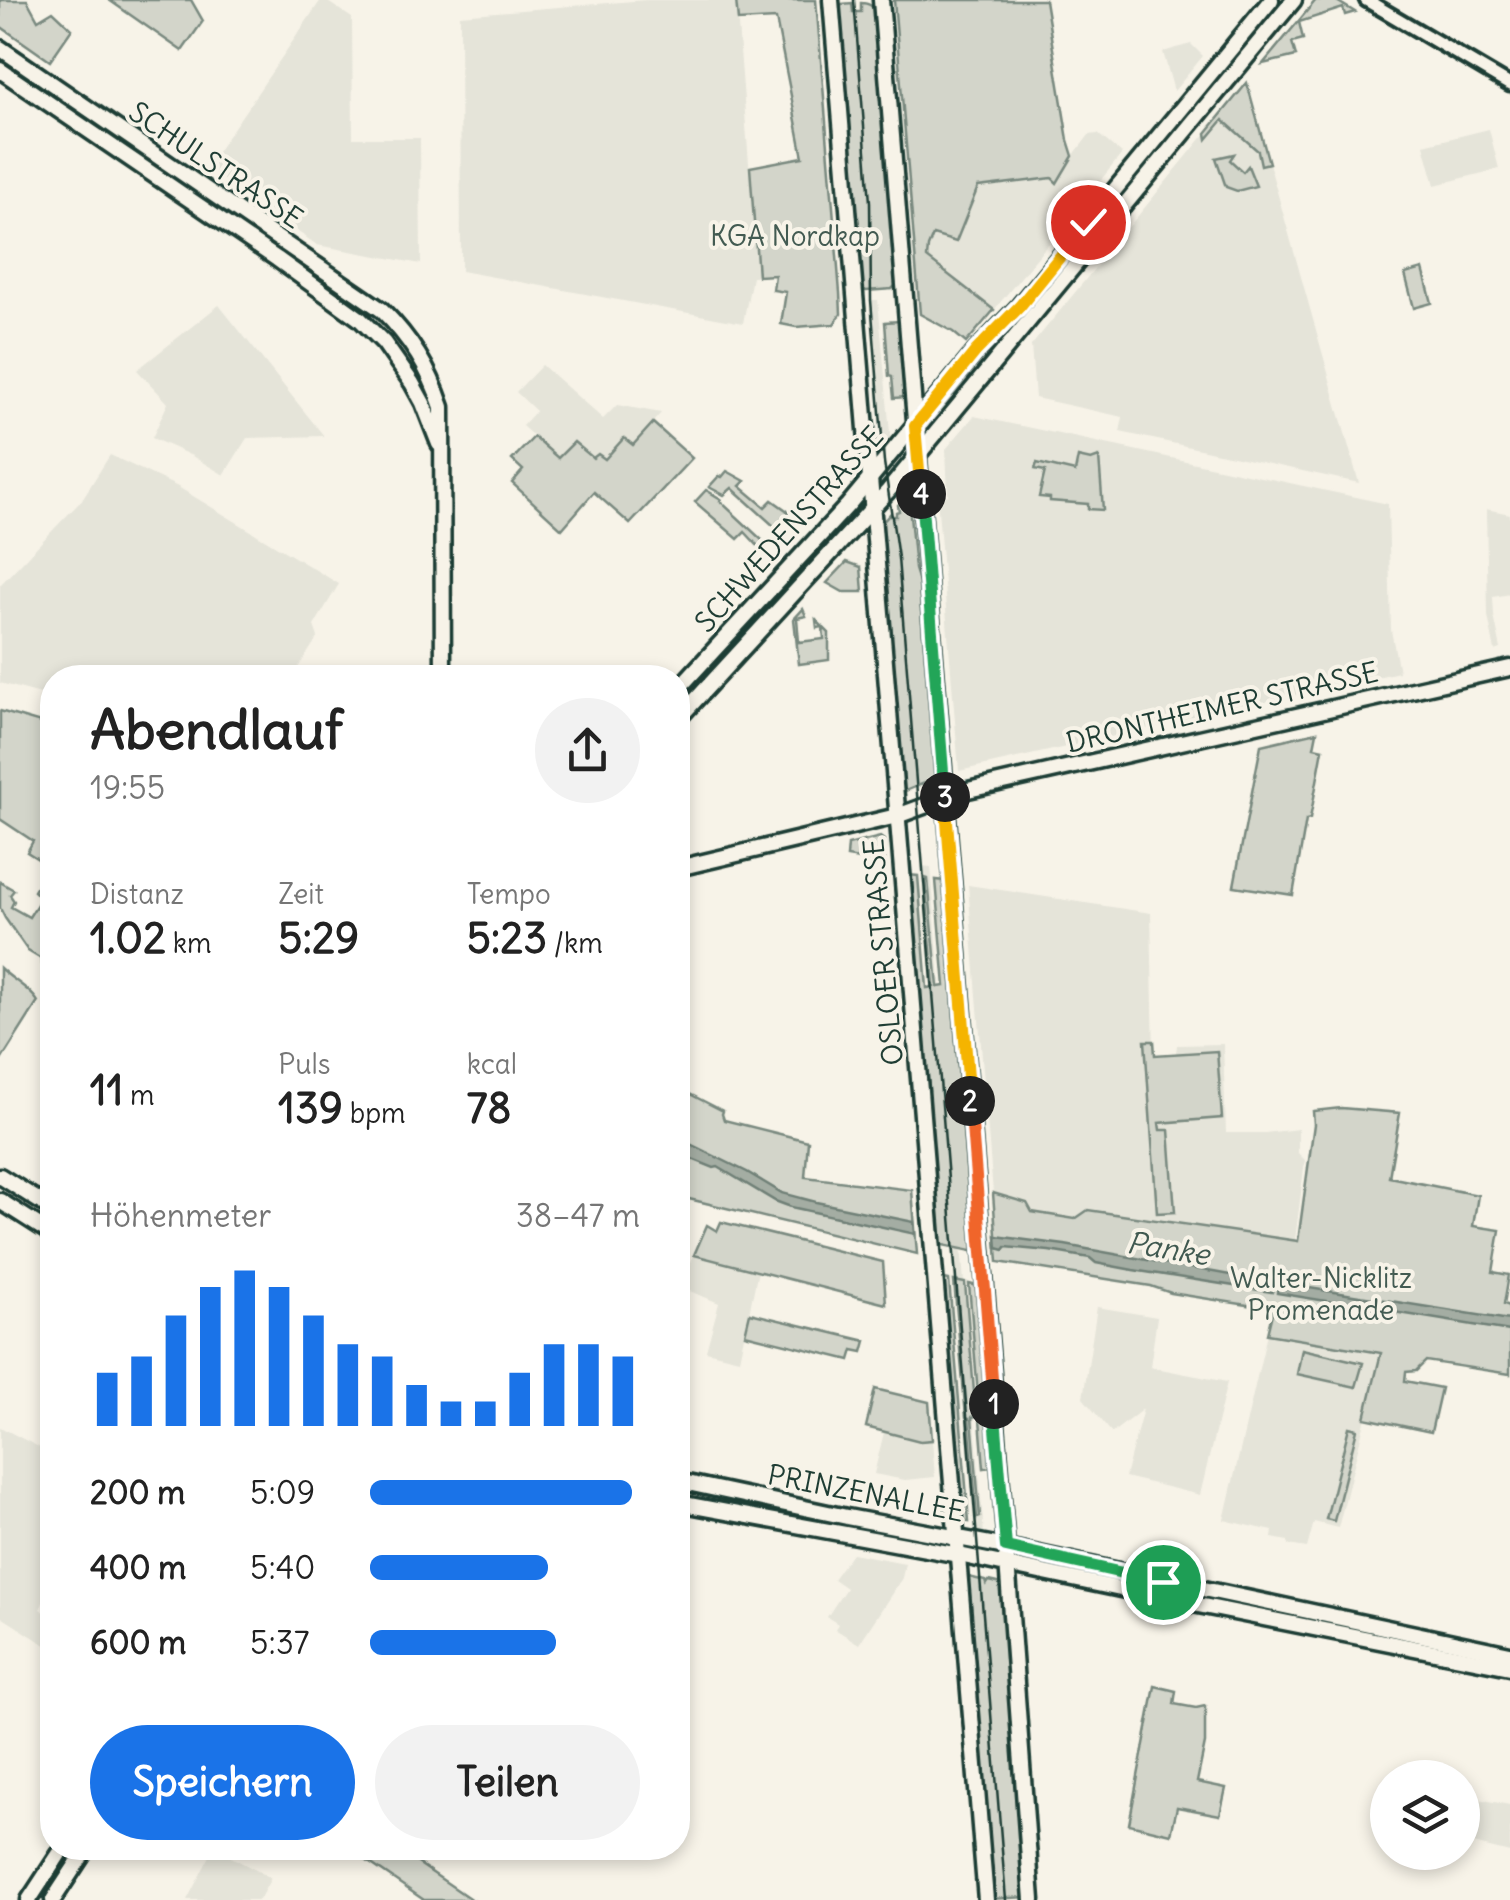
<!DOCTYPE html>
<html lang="de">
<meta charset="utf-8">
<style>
:root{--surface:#fff;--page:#f2f2f2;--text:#222;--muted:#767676;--accent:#1a73e8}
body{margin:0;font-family:Delius,sans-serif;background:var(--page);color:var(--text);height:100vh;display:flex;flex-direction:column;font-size:38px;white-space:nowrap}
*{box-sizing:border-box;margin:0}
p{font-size:32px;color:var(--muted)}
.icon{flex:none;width:55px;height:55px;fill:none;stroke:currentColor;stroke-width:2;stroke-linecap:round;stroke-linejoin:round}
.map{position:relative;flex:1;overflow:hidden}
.details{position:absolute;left:40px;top:665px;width:650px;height:1195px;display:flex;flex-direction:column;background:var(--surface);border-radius:40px;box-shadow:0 5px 15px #0003}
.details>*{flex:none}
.fabs{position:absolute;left:1370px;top:1760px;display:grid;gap:20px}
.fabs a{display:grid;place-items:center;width:110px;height:110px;border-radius:50%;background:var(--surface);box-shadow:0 5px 15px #0003;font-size:50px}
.pin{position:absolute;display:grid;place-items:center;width:85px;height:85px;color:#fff;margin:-42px;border:5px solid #fff;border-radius:50%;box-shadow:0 2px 10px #0007}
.km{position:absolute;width:50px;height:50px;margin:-25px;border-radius:50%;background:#222;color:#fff;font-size:28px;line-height:50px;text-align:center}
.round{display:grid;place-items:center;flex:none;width:105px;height:105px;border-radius:52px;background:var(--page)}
.overview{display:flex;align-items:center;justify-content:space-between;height:170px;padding:0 50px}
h1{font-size:55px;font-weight:700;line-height:75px}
.figures{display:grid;grid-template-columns:repeat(3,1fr);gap:15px;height:170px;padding:10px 50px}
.figures div{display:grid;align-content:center}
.figures b{font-size:42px;font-weight:700}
.figures small{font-size:28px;font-weight:400}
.figures p{font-size:28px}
.chart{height:280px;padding:20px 50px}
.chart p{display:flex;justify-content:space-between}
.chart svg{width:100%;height:180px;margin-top:10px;stroke:var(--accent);stroke-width:6}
.primary-button{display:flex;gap:20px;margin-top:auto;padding:20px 50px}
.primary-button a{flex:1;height:115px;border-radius:60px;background:var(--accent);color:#fff;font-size:40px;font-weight:700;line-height:115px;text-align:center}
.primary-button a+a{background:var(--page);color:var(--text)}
ul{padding:0 50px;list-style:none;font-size:32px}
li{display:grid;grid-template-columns:160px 120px 1fr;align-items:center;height:75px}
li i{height:25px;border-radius:12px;background:var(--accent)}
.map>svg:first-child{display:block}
.built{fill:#e5e4d9}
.green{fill:#d3d5ca;stroke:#79897f;stroke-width:2.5}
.water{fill:#a4ada3;stroke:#6f8077;stroke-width:2.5}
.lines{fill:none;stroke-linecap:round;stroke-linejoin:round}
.minor-casing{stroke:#1f3d34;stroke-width:19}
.major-casing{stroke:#1f3d34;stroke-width:21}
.minor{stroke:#f7f3e8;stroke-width:11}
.major{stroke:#f7f3e8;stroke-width:14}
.tram{stroke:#1f3d34;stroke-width:2.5}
.split-1-casing{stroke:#fff;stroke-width:20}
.split-2-casing{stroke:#fff;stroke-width:20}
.split-3-casing{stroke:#fff;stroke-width:20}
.split-4-casing{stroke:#fff;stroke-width:20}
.split-5-casing{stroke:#fff;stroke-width:20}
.split-1{stroke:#22a559;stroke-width:12}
.split-2{stroke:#f0652b;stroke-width:12}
.split-3{stroke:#f5b400;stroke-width:12}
.split-4{stroke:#22a559;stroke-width:12}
.split-5{stroke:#f5b400;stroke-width:12}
.labels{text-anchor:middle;stroke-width:8;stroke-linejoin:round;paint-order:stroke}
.street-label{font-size:28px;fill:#1f3d34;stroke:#f7f3e8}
.park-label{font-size:28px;fill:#435b52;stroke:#f7f3e8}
.water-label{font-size:30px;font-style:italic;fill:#405950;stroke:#f7f3e8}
</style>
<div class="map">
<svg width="1510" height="1900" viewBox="0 0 1510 1900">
<rect width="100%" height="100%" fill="#f7f3e8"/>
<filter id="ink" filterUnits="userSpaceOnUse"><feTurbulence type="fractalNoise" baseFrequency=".01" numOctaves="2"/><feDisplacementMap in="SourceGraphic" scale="20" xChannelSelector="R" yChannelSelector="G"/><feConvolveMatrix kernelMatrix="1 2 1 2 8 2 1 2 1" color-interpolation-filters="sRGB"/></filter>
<g filter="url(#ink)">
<g class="built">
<polygon points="321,0 325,0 352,18 353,138 420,138 421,264 317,245 206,168"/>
<polygon points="646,0 736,0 758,276 752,277 743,323 461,271 460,15"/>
<polygon points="1191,44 1203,56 1174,91 1163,52"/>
<polygon points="1247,83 1269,163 1359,483 1120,432 1123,417 1035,398 1031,346"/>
<polygon points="1489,129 1499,169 1435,185 1424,145"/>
<polygon points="1098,134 1122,154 994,310 927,258 928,247 933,234 957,242 978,187 1052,178 1057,182 1073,156 1089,135"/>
<polygon points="869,300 878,300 890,433 890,445 882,455"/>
<polygon points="219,305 324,436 247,438 224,475 192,456 152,438 168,403 137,370"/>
<polygon points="542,365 603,419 617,405 661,413 632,446 605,459 558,458 522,426 536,411 516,392"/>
<polygon points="974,416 1388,504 1391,630 1399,672 959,771 937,497 948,495 946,449"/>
<polygon points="110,455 178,487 339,584 314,626 318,637 292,677 52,678 52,697 0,683 0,585 81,501"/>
<polygon points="1486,509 1510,514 1510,594 1493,597 1494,616 1501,649 1495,651 1488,616"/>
<polygon points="921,866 931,867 984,1535 975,1533 974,1523"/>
<polygon points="968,885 1151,913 1154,1054 1176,1053 1177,1045 1223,1044 1226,1133 1265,1133 1298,1129 1298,1153 1305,1160 1295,1241 1089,1210 1076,1219 1032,1212 1026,1203 993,1193"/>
<polygon points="694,1255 758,1271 739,1359 706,1351 719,1303 680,1287"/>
<polygon points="1097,1307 1157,1317 1150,1367 1227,1382 1200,1495 1125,1477 1143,1409 1112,1433 1083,1398"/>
<polygon points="1267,1334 1382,1353 1338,1528 1314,1522 1307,1548 1288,1545 1288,1541 1272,1538 1273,1531 1224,1520"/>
<polygon points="0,1427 52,1454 52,1584 40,1609 52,1619 52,1649 0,1616"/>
<polygon points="884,1432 920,1441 932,1440 935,1477 905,1480 874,1474"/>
<polygon points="852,1553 905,1563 902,1578 859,1644 835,1629 838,1624 827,1617 846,1588 833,1579"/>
<polygon points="1478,1799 1510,1805 1510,1853 1469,1843"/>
<polygon points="214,1848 271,1878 259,1900 187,1900"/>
</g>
<g class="green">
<polygon points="0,0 27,0 38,20 53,11 72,29 50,61 0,26"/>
<polygon points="109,0 191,0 203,21 182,51"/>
<polygon points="736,0 816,0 840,293 841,314 834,324 796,327 781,324 786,292 773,290 775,275 758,276 750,167 803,157 776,19 738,21"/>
<polygon points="894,0 1045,0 1068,140 1073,156 1057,183 1052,178 978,187 956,242 933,235 928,247 927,258 994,310 966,343 953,332 920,314"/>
<polygon points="1316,0 1335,0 1355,12 1345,15 1343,8 1299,22 1303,39 1292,42 1296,56 1263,64"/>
<path d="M852,3L853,12H861V3C868,3 873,5 875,13L897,284L892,289L866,291L861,287L839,7L842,4Z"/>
<polygon points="1247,83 1269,163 1261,165 1258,151 1223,120 1207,139 1206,133"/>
<polygon points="1160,143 1163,150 988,362 983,358"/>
<polygon points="1234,154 1230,160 1243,172 1248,166 1256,186 1237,191 1226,187 1216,158"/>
<polygon points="225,210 374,312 368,318 340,294 223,213"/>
<polygon points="1423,269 1432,303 1414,308 1405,274"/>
<polygon points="900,321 906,397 894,398 892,377 889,376 885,322"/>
<polygon points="653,423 692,458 630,524 594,492 562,529 512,483 523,470 512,460 534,437 558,458 574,442 593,458 598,454 605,459 624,438 633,445"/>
<polygon points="1078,457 1091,460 1099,457 1103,510 1088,509 1088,504 1050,501 1050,498 1039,497 1045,471 1035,469 1037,463 1075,472"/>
<polygon points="727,471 745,481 740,486 765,507 772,500 789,512 775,527 732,488 724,495 709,487 719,476 722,477"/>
<polygon points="706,490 721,499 720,501 763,541 759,547 745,532 738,539 695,502"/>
<polygon points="908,494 915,569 923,595 937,778 903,792 880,525 890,514 891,516 896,516 896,512 899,511 898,505"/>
<polygon points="810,558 813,563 678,708 678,700"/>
<polygon points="847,562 861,567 863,592 843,592 827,583"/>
<polygon points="803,609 806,616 797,618 799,642 824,639 823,627 817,628 816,620 829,633 829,660 799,664 794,619"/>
<polygon points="0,711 41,723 49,733 48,738 52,741 52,969 41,963 41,959 28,951 5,918 0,908 0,882 14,890 10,895 14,901 11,907 29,917 41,898 34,891 49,866 27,852 33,841 0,819"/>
<polygon points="1317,732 1314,747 1323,749 1310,819 1306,820 1293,895 1234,886 1261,745"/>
<polygon points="880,837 884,840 885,860 882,863 847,857 848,845"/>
<polygon points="908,875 918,876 927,988 934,987 925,878 928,879 938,987 945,986 936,880 945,881 976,1252 938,1244"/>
<path d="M0,968C11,979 32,990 38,1002L0,1062Z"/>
<polygon points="1145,1041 1154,1041 1155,1055 1217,1051 1222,1118 1159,1123 1160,1130 1169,1130 1175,1212 1157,1213"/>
<polygon points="678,1088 723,1111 722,1114 724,1120 808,1141 805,1177 912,1190 917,1254 689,1199 678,1193"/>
<polygon points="1341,1108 1400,1113 1389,1177 1478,1195 1473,1226 1500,1230 1493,1272 1509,1275 1504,1304 1510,1306 1510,1374 1426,1361 1416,1371 1406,1372 1405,1381 1441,1388 1431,1432 1365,1418 1381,1353 1267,1334 1273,1309 1171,1293 1151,1286 998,1262 993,1193 1027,1203 1032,1212 1075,1219 1088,1210 1298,1241 1314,1124 1313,1111"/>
<polygon points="721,1222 883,1262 886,1304 694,1255 707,1225 717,1231"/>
<polygon points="940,1278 949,1280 969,1522 961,1521"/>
<polygon points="954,1281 965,1283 976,1416 972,1417 980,1517 977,1518 969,1418 966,1417"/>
<polygon points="969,1284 978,1286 993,1467 984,1468"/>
<polygon points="750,1313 866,1341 863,1352 853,1350 850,1360 745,1334"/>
<polygon points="1302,1349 1363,1363 1356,1387 1297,1374"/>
<polygon points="875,1389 929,1402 932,1440 920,1441 866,1427"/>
<polygon points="1349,1427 1357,1429 1334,1521 1326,1519"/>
<polygon points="965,1576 985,1581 986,1584 988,1581 1002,1584 1027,1897 990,1899"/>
<polygon points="1155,1686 1176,1691 1174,1704 1196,1708 1205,1706 1205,1743 1197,1782 1226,1788 1220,1815 1177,1807 1171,1834 1129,1824"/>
<polygon points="348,1848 396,1848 472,1900 424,1900"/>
</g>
<g class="water">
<polygon points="678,1138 747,1172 782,1193 816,1202 914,1222 915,1234 791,1207 775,1201 718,1167 714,1168 682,1155 678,1152"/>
<polygon points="996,1236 1065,1245 1274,1283 1272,1292 1133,1270 1096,1263 1090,1258 1049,1251 1006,1247 1004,1250 997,1248"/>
<polygon points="1278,1283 1510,1320 1510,1331 1277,1293"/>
</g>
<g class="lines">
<defs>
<polyline id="minor" points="1366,0 1510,85"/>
<g id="major">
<polyline points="831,0 986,1900"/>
<polyline points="881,0 1005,1534 1032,1900"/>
<path d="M0,48L382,310C411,339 429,368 442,407L443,678"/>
<polyline points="0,70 277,259 360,319 384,343 412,383 423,403 439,444"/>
<polyline points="678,689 848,505 976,351 1019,306 1271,0"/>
<polyline points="678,719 888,491 1294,0"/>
<polyline points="678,868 897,816 968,790 1510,668"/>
<polyline points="0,1176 52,1209"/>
<polyline points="0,1201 52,1234"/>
<polyline points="678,1481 847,1517 1006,1547 1510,1654"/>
<polyline points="678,1503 959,1555 1168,1599 1510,1667"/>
<polyline points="29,1900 63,1848"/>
<polyline points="53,1900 87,1848"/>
</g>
</defs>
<use href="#minor" class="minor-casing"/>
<use href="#major" class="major-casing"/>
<use href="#minor" class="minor"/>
<use href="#major" class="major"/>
<polyline class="tram" points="854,0 870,202 871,300 884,462 898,558 1006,1900"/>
</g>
</g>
<g class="lines" filter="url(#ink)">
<defs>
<polyline id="split-1" points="994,1404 1006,1547 1163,1582"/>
<polyline id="split-2" points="970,1101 994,1404"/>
<polyline id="split-3" points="945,797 970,1101"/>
<polyline id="split-4" points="921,494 945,797"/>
<polyline id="split-5" points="921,494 915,426 976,351 1020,306 1088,222"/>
</defs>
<use href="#split-1" class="split-1-casing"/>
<use href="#split-2" class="split-2-casing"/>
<use href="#split-3" class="split-3-casing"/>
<use href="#split-4" class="split-4-casing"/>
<use href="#split-5" class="split-5-casing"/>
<use href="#split-1" class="split-1"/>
<use href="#split-2" class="split-2"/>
<use href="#split-3" class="split-3"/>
<use href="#split-4" class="split-4"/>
<use href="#split-5" class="split-5"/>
</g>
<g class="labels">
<g class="street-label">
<text transform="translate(216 165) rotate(34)" y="10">SCHULSTRASSE</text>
<text transform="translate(789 529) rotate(-48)" y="10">SCHWEDENSTRASSE</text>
<text transform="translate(1222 707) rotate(-13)" y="10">DRONTHEIMER STRASSE</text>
<text transform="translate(883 952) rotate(-95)" y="10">OSLOER STRASSE</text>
<text transform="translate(866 1493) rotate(11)" y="10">PRINZENALLEE</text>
</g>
<g class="park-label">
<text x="795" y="246">KGA Nordkap</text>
<text x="1321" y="1288">Walter-Nicklitz<tspan x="1321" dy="32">Promenade</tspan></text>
</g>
<g class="water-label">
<text transform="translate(1168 1249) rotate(9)" y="10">Panke</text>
</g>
</g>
</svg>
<div class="fabs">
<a><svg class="icon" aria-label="layers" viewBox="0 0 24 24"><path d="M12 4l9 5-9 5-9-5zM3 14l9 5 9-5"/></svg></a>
</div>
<div class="pin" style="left:1163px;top:1582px;background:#1e9e55"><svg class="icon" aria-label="arrive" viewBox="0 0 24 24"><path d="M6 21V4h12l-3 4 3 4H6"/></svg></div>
<div class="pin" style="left:1088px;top:222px;background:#d93025"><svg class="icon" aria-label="check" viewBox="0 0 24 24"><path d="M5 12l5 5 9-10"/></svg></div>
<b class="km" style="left:994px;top:1404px">1</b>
<b class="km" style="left:970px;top:1101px">2</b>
<b class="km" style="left:945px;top:797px">3</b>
<b class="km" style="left:921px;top:494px">4</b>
<section class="details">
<div class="overview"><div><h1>Abendlauf</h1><p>19:55</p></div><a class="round"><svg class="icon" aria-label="share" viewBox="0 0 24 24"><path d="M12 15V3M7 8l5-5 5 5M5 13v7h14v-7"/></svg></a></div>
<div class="figures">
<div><p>Distanz</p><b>1.02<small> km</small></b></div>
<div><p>Zeit</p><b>5:29</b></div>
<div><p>Tempo</p><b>5:23<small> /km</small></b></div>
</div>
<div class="figures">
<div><b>11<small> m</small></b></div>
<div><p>Puls</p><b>139<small> bpm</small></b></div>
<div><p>kcal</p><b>78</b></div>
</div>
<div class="chart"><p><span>Höhenmeter</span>38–47 m</p>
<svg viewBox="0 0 160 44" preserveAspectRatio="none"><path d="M5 44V31M15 44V27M25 44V17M35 44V10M45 44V6M55 44V10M65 44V17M75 44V24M85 44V27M95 44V34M105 44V38M115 44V38M125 44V31M135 44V24M145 44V24M155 44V27"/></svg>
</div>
<ul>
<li><b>200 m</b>5:09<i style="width:97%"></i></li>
<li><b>400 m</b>5:40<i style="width:66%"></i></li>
<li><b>600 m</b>5:37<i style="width:69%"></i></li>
</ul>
<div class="primary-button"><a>Speichern</a><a>Teilen</a></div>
</section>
</div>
